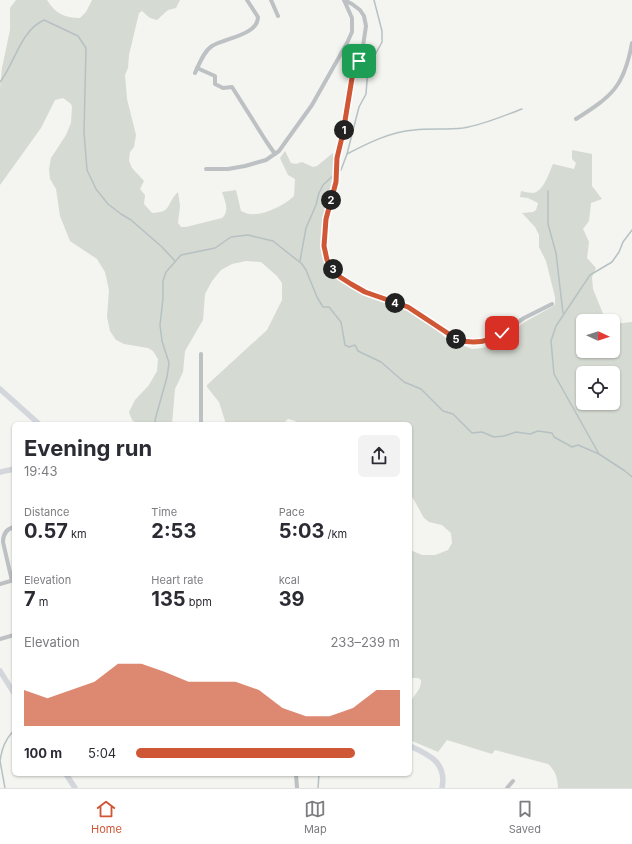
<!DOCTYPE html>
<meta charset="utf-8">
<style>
:root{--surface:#fff;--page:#f2f2f3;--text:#2b2b33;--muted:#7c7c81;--line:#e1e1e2;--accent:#d05735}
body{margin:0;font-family:Inter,sans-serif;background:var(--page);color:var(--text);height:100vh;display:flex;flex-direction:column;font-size:15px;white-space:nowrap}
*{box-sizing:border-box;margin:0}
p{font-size:13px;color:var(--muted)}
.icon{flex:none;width:22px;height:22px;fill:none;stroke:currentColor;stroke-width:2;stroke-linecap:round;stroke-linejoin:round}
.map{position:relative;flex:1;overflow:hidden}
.side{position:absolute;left:12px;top:422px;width:400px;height:354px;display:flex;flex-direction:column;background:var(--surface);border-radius:6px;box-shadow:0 1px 3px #0004}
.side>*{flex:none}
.needle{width:26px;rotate:93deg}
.tools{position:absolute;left:576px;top:314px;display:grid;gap:8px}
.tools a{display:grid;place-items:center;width:44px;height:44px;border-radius:6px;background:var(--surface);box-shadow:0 1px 3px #0004;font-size:20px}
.pin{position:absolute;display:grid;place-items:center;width:34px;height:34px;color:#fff;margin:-17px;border-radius:8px;box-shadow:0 2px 6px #0006}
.km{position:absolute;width:20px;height:20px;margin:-10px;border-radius:50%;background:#222;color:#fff;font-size:11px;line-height:20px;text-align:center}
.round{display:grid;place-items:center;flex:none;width:42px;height:42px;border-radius:6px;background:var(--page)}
.head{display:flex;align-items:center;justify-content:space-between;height:68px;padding:0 12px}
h1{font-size:22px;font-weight:700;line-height:30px}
.metrics{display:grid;grid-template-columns:repeat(3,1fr);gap:6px;height:68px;padding:4px 12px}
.metrics div{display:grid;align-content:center}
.metrics b{font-size:20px;font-weight:700}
.metrics small{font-size:11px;font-weight:400}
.metrics p{font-size:11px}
.chart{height:112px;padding:8px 12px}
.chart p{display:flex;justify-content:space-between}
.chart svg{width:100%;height:72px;margin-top:4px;fill:var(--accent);opacity:.7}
ul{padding:0 12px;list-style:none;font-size:13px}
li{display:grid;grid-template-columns:64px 48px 1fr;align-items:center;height:30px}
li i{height:10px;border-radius:5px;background:var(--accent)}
.tabs{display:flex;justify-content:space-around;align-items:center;height:56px;border-top:1px solid var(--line);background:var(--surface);font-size:11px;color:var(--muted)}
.tabs a{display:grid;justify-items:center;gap:2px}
.tabs .current{color:var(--accent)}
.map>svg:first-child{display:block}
.green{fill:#d5dad2;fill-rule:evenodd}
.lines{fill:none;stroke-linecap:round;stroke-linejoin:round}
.stream{stroke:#b6c1c4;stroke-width:1.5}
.street{stroke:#bdc1c4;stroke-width:4}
.secondary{stroke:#d3d7db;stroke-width:5.5}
.route-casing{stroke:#fff;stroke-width:8}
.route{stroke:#d05735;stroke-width:5}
</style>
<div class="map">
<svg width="632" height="788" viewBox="0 0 632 788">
<rect width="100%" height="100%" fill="#f4f4f0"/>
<path class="green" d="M16,0H47C55,13 64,18 80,18L86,12L92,0H180L176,8L168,10L157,20L150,18L142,11L139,13L129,55L128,68L125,75L127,99L136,135L134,147L130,152L129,161L132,168L144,181L140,189L145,195L144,204L152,213C173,212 165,205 178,192L180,206L178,223L181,227H186L222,218C230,211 225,201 222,192L236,190L241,211C244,212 247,214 250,214C263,216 285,205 294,196L295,179L288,175L280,158L285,151L291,163L296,164L302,162L313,167L317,166L333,153V175L327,202L323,233V257L331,271L339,279L356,291L390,302L412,312L430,324L448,340L472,349L483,348L501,340L523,323L555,305V297L546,261L539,247V235L535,227L522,213L533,212L536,210L538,203L528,198L520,197L521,191C525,192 530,193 534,193C544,190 549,173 553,164L574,169L576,163L572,159V150L592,154V186L602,199L591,203L589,221L583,229L589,242L587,258L596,268L592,277L593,289L606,321H583V351H613V324L632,322V788H558C558,778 555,770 548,764L495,750L492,754L447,740L438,752L410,740C410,729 408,716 410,705C411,696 422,691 421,680L418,678H410V550L422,555H435L448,550L452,543L451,533L442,525L429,522L424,518L410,493V424H299L295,421L288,419L283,424H226L219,402L207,387V385L267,330L282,300V283L277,276L261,262L246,261L232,264L221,270L212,281L205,294L203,320L185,351L183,372L175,389L172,424H137L132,420L129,412L135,400L149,385L157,371L158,359L153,351L148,348L124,344L116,340L110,331L107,317L109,290L105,272L97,259L70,241L60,216L56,189L50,179L49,169L51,158L66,135L71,123L72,107L71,104L63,98L55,100L41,128L0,185V88L2,68L10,30V8ZM583,373H613V403H583Z"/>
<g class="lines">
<g class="stream">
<path d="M0,82C15,63 20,31 44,20L78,36L86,48L84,132L87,170L96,189L108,204L121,214L131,220L162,247L175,261"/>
<path d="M347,154C368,143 390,132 414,130C430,128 446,130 463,128C483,125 503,116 522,109"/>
<polyline points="338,172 341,170 347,154 359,107 366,94 368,68 382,42 382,31 374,0"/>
<polyline points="548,191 548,224 556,253 563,313"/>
<polyline points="300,261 306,228 316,205 319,193 323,185 335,174"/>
<polyline points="156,424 155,420 167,377 169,363 162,341 160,325 163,298 163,281 166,272 181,255 215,248 231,237 248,235 273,241 302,264 306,270 317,297 323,307 329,307 341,322 345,345 349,347 355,345 358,351 381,362 404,382 421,389 443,411 453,414 472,433 482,432 494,437 504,436 516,432 530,434 538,431 552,433 554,437 572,447 578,445 599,454 625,471 632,477"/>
<polyline points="599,454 554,374 551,341 556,326 590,275 612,262 619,252 623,242 632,230"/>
<path d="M0,761C2,748 5,740 14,730"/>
<polyline points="0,761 5,788"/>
<polyline points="318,788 319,774"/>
</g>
<g class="street">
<polyline points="271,0 278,16"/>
<polyline points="344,0 352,4 360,10 364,16 366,26 363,46 352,79 343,133 337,158 336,182 326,219 324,246 327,260 340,277 360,290 408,307 451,337 466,342 484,342 492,340 524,318 552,304"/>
<polyline points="197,68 215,76 215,84 223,88 232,87 266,141 275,154"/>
<path d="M195,73C199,64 204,51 212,46C225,38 258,35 258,17L247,0"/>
<path d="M576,119C612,96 624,87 632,43"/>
<polyline points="206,169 228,169 245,166 266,160 279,151 312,105 347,43 352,32 352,18 344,0"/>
<polyline points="201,354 201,424"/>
<path d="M12,581L3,542C3,534 6,529 14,527"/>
<polyline points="0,584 14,580"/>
<polyline points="0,639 14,635"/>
<polyline points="296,774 297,788"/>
<polyline points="507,788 513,781"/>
</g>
<g class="secondary">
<polyline points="0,389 39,424"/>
<polyline points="0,472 14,469"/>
<polyline points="0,671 14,693"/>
<path d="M410,746C430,755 447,763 442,788"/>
<polyline points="66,774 75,788"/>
</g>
</g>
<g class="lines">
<defs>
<path id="route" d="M359,61L352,78L343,133L337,158L336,182L326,219L324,246L327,260L340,277L351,284L365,292L408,307L458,340C474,344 488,343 502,333"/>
</defs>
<use href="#route" class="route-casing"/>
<use href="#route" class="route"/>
</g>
</svg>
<div class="tools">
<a><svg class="needle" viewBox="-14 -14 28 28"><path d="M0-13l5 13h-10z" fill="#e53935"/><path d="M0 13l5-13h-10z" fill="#7c7c81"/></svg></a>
<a><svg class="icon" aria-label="locate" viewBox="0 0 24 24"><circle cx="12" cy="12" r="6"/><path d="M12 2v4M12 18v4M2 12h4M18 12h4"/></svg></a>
</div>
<div class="pin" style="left:359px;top:61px;background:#1e9e55"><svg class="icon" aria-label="arrive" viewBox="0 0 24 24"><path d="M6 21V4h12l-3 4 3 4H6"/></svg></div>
<div class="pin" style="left:502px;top:333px;background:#d93025"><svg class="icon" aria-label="check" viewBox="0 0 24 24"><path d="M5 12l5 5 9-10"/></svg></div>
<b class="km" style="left:344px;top:130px">1</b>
<b class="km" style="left:331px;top:200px">2</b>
<b class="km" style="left:333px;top:269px">3</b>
<b class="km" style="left:395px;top:303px">4</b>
<b class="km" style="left:456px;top:339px">5</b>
<section class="side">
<div class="head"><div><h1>Evening run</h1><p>19:43</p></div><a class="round"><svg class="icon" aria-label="share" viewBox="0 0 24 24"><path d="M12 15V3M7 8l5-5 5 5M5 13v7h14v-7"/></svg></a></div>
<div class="metrics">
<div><p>Distance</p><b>0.57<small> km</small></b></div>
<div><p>Time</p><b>2:53</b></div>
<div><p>Pace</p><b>5:03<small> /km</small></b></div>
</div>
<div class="metrics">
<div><p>Elevation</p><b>7<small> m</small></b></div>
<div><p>Heart rate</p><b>135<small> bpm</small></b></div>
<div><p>kcal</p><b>39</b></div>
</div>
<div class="chart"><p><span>Elevation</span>233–239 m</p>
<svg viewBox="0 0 160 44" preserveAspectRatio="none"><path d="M0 44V22L10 27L20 22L30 17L40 6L50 6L60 11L70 17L80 17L90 17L100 22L110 33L120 38L130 38L140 33L150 22L160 22V44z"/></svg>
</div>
<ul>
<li><b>100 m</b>5:04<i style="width:83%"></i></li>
</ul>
</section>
</div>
<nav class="tabs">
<a class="current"><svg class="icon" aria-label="home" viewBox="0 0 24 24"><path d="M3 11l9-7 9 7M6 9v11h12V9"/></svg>Home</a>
<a><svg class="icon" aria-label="map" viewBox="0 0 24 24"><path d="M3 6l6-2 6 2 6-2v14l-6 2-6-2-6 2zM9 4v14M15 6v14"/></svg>Map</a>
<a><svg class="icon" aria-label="saved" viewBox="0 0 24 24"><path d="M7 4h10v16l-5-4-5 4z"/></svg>Saved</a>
</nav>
